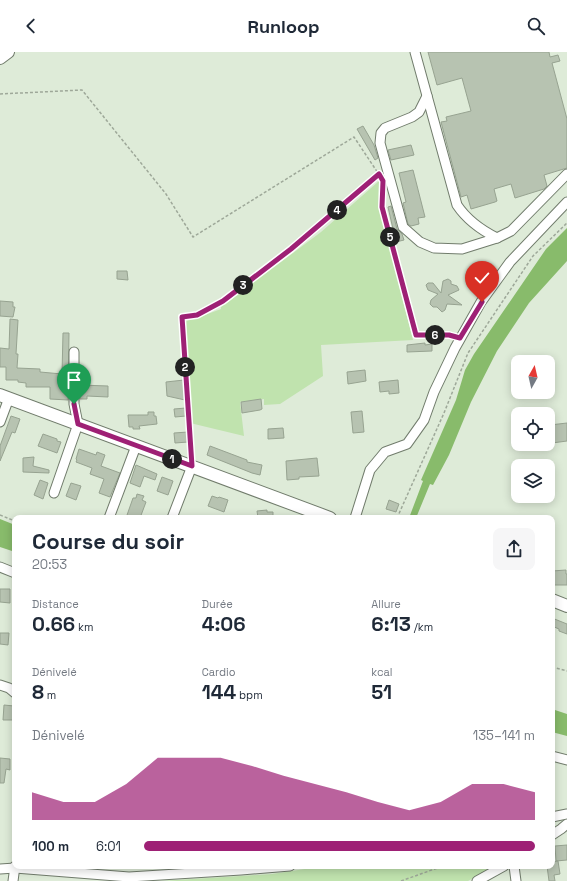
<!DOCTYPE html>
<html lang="fr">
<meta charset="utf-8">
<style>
:root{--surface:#fff;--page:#f6f6f7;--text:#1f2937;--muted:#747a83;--accent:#9e2075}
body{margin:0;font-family:"Space Grotesk",sans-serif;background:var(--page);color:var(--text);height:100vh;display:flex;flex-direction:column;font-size:15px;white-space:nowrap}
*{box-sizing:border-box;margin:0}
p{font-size:13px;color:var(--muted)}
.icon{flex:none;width:22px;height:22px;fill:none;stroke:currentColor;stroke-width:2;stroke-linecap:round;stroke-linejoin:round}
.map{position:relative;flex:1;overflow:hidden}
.panel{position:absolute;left:12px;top:463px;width:543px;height:354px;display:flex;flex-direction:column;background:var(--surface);border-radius:8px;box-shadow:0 2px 10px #0003}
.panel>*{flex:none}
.needle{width:26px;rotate:8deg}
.buttons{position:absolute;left:511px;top:303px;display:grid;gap:8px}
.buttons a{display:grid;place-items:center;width:44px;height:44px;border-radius:8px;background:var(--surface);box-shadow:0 2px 10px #0003;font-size:20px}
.pin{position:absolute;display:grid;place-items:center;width:34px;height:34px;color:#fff;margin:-41px -17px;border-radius:50% 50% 50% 0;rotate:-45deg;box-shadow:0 0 4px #0007}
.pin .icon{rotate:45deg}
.km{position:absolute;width:20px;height:20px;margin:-10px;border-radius:50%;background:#222;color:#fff;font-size:11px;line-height:20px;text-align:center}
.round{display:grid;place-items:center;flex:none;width:42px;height:42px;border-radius:8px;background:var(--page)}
.head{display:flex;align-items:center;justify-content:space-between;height:68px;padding:0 20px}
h1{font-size:22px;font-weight:600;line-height:30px}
.metrics{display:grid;grid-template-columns:repeat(3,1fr);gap:6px;height:68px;padding:4px 20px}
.metrics div{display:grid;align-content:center}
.metrics b{font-size:20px;font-weight:600}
.metrics small{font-size:11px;font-weight:400}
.metrics p{font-size:11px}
.chart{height:112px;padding:8px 20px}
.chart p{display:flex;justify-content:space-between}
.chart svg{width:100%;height:72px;margin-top:4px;fill:var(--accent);opacity:.7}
ul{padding:0 20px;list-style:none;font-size:13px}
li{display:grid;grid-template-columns:64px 48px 1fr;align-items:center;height:30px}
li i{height:10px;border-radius:5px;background:var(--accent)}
header{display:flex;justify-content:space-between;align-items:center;height:52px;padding:0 20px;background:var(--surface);font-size:18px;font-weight:600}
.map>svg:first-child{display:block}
.green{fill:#c0e3ae}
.water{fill:#88bb6b}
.building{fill:#b7c3b1;stroke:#97a391}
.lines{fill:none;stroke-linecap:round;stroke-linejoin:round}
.minor-casing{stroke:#717c6c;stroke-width:11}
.major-casing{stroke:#717c6c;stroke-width:14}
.path{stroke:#9ea899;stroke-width:1.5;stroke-dasharray:3 2;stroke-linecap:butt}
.minor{stroke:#fff;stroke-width:9}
.major{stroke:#fff;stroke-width:12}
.route-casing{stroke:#fff;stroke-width:8}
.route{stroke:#9e2075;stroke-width:5}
</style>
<header><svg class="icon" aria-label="back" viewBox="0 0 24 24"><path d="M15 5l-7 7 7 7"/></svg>Runloop<svg class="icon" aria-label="search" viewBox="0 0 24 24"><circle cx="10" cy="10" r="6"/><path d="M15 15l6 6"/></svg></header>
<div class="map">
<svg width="567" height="829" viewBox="0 0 567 829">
<rect width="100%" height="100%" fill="#deebd8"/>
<g class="green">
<polygon points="379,129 379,154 413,288 321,293 323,324 280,352 264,353 264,347 240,350 244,384 190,371 183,269 194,267 221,257 221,255 321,180"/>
<polygon points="324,814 495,814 468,829 161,829 272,822"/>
</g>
<g class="water">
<polygon points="567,176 567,209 529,251 497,299 471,350 449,403 433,433 430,432 416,466 409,466 423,429 421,428 456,348 465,318 474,302 546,197"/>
<polygon points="0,467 15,473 15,500 0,495"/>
<polygon points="552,657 567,662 567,684 552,680"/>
</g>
<g class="building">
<polygon points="428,0 549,0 550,5 558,3 560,9 552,11 567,67 567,116 544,123 547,134 544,137 515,146 511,132 494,137 497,149 495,150 471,157 467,143 461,145 441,70 447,69 446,65 471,59 462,26 437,33"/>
<polygon points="363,74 374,93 378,106 375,108 357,77"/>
<polygon points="411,93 414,103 391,108 388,98"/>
<polygon points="413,118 425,165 418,166 419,172 411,174 408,172 403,151 406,150 399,121"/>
<polygon points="391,154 397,177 402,182 404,188 396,190 388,155"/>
<polygon points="117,219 127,219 128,228 117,227"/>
<polygon points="448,227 451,229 451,232 457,234 459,238 448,243 462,253 447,252 445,258 442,260 437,255 433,255 430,252 431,248 438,242 428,238 426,233 428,231 433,231 441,241 443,229"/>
<polygon points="0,249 13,250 13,255 15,255 13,265 0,264"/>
<polygon points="10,267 18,268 16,302 18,302 17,316 40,317 40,320 62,322 63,281 69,281 68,348 50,347 50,335 26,335 26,331 18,330 18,328 6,328 6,315 0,315 0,296 9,297"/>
<polygon points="425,291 425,293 432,292 432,299 407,300 407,293"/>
<polygon points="365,318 366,329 348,332 347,320"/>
<polygon points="184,328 185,348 167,344 166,330"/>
<polygon points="398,328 399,341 389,342 389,339 380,340 379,330"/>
<polygon points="80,333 108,334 108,345 87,344 87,347 80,347"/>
<polygon points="261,347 262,357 260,358 242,361 241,350"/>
<polygon points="186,356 186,364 175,365 174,357"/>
<polygon points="362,359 364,380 353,381 351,360"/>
<polygon points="148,360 154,360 154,364 156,364 157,372 139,374 140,377 133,377 133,375 129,375 128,363 148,363"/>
<polygon points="11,364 20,367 15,381 12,380 0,409 0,394"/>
<polygon points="567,371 567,389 552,391 550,373"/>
<polygon points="283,376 284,386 268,387 268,377"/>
<polygon points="188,380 188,390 175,391 174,381"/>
<polygon points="43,382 57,387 57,389 61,390 57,401 38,394"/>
<polygon points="210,394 247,408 247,410 262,413 260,423 252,421 207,403"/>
<polygon points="79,397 96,403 97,400 105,403 101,414 120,421 110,445 99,441 104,427 90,422 92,416 76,410 77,408 76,407"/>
<polygon points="34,405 33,414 49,418 49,421 23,420 23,406"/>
<polygon points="317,406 319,424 299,425 299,427 287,428 286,409"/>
<polygon points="136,413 157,422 155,428 144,424 140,435 130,431"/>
<polygon points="162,425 173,429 168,443 157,439"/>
<polygon points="40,428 48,431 43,447 34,443"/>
<polygon points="71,431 81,434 76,448 66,444"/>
<polygon points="137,442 144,444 142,448 146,450 140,466 126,466 133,446 136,446"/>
<polygon points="212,444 218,446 219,445 228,448 224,460 208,454"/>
<polygon points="389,448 399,452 396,460 386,457"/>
<polygon points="267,458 267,460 273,460 273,466 258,466 257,459"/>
<polygon points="566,518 566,522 567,522 567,533 552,533 552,519"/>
<polygon points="0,537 10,537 10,551 0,550"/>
<polygon points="552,566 567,572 567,582 559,579 559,577 552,574"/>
<polygon points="0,581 9,581 8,593 0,592"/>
<polygon points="4,653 14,654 13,668 3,668"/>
<polygon points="0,706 10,707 10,718 6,717 4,731 0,731"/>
<polygon points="567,793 567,808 556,809 555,794"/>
<polygon points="558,809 560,822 554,823 555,829 549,829 547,814 552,814 552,810"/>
</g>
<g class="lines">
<defs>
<g id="minor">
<path d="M415,0L457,153C467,168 481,178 497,186"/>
<polyline points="427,44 419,60 412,65 385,76 381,81 380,91 403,175 420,190 434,196 462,197 497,186 511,179 567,122"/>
<polyline points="0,370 9,346"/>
<polyline points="54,441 78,372 74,352 74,300"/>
<polyline points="109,466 136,394"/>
<polyline points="172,466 192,414"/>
<polyline points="355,466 370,418 385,400 407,392 424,368 434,340 455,296 481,250 510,210 567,150"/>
<polyline points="0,515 15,521"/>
<polyline points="0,633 9,636 15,641"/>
<polyline points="552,704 567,708"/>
<polyline points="552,765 567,762"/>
<polyline points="552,783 561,777 567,772"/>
<polyline points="514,814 516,829"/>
<polyline points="0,817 15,816 129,825 241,818 290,814"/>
<polyline points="13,829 15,814"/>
<polyline points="477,829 504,814"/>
</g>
<g id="major">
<polyline points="0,6 8,0"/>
<polyline points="0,343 330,466"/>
<polyline points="552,548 567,554"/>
</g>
</defs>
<use href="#minor" class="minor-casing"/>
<use href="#major" class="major-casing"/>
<g class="path">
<polyline points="0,42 82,38 166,142 193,185 354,85 380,124"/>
<polyline points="383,137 382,155 416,283 449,283 453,284"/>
<polyline points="191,404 182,265 197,263 223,249 291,197 379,122"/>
<polyline points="0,463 15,469"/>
<polyline points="397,466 444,361 468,301 533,204 567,171"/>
<polyline points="552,615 567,619"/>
<polyline points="553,680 554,674"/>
<polyline points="401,829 443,814"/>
</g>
<use href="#minor" class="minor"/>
<use href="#major" class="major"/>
</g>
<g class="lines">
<defs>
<polyline id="route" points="74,352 78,372 192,414 182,265 197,263 223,249 291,197 379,122 383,129 382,155 416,283 449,283 460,286 482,250"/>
</defs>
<use href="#route" class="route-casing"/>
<use href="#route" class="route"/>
</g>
</svg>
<div class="buttons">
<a><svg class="needle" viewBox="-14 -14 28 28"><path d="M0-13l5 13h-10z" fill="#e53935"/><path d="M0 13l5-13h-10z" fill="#747a83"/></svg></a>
<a><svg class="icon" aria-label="locate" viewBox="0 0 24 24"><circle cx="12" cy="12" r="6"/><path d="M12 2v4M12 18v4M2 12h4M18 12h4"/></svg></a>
<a><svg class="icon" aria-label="layers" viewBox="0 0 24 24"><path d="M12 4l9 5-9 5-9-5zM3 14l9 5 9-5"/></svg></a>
</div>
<div class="pin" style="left:74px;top:352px;background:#1e9e55"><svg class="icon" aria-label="arrive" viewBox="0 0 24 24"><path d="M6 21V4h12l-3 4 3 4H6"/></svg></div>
<div class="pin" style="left:482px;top:250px;background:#d93025"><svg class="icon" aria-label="check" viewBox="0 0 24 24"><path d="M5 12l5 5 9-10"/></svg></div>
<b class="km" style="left:172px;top:407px">1</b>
<b class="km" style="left:185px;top:315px">2</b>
<b class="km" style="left:243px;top:233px">3</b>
<b class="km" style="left:337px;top:158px">4</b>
<b class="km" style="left:390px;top:185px">5</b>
<b class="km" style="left:435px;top:283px">6</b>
<section class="panel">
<div class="head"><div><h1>Course du soir</h1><p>20:53</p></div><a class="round"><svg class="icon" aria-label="share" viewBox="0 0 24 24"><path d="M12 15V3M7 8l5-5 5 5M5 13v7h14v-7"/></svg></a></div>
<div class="metrics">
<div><p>Distance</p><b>0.66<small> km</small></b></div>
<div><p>Durée</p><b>4:06</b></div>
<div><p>Allure</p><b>6:13<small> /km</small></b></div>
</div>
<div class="metrics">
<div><p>Dénivelé</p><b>8<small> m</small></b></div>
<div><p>Cardio</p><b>144<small> bpm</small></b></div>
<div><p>kcal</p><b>51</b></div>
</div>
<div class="chart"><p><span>Dénivelé</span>135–141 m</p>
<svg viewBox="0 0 160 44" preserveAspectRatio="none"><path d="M0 44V27L10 33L20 33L30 22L40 6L50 6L60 6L70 11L80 17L90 22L100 27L110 33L120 38L130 33L140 22L150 22L160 27V44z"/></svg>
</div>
<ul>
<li><b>100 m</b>6:01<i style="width:100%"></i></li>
</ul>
</section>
</div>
